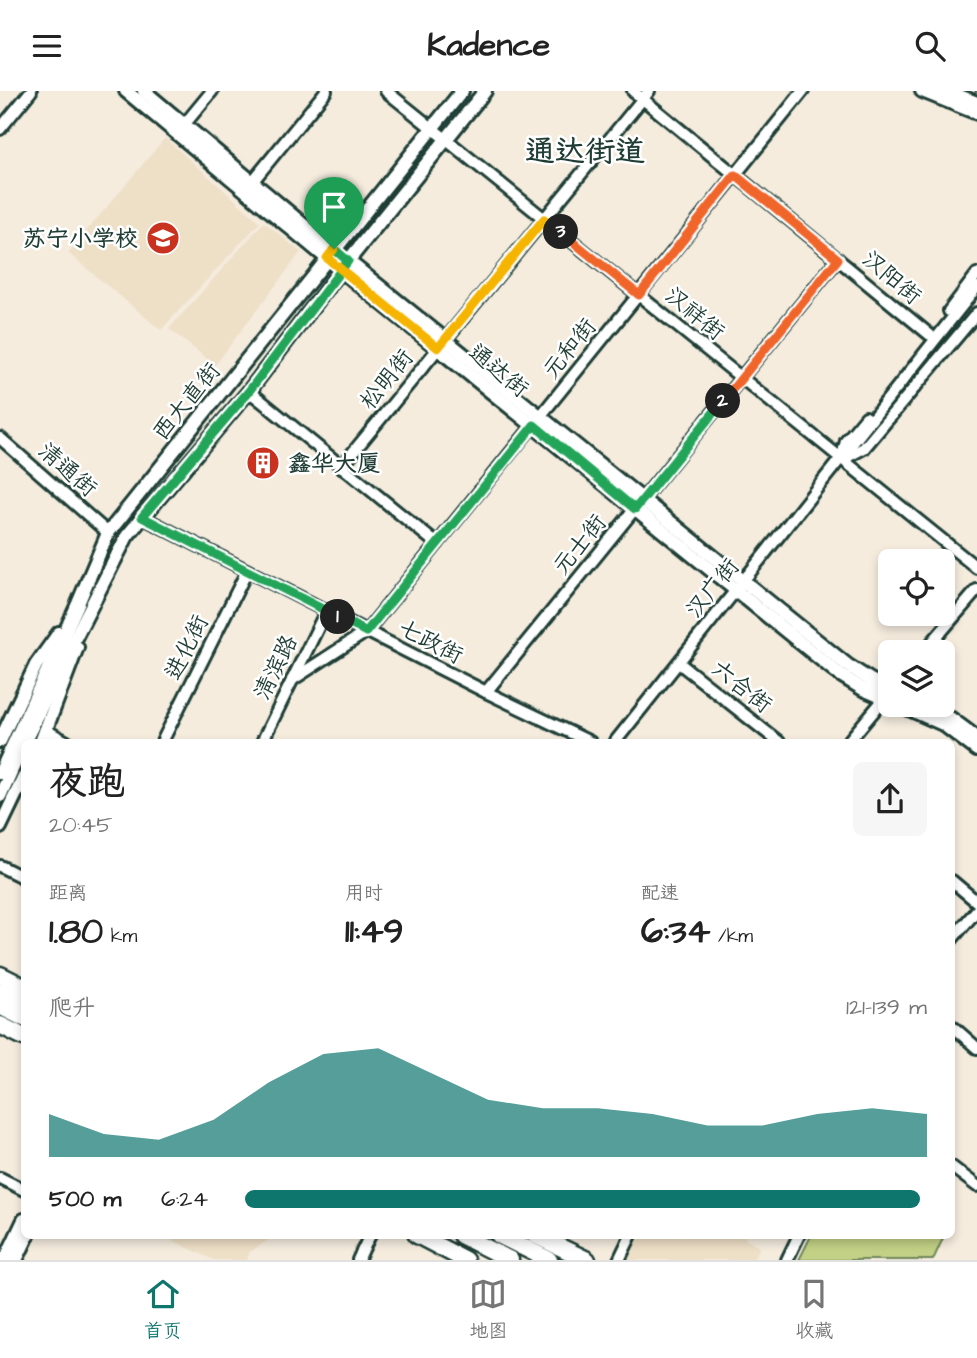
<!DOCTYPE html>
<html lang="zh">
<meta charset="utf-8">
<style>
:root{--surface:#fff;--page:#f6f6f6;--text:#222;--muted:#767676;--line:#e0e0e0;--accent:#0f766e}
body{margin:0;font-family:"Architects Daughter","LXGW WenKai TC",sans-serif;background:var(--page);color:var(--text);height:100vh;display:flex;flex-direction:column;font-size:26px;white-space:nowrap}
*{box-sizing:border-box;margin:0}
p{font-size:23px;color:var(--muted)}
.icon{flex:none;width:38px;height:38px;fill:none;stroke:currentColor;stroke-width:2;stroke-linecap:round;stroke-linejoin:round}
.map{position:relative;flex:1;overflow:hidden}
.panel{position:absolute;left:21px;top:648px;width:934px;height:500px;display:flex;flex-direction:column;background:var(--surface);border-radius:10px;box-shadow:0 4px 10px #0003}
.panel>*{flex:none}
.tools{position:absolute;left:878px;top:458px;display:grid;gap:14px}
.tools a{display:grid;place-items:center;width:77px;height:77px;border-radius:10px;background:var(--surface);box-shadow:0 4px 10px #0003;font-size:35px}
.pin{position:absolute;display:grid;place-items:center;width:60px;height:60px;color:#fff;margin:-72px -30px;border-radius:50% 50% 50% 0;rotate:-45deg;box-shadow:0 0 7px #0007}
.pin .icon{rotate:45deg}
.km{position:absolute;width:35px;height:35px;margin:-18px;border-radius:50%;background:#222;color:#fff;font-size:19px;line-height:35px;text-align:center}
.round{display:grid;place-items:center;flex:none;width:74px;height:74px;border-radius:10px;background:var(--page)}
.overview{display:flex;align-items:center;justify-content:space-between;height:119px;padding:0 28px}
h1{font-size:38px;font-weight:700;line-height:52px}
.metrics{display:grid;grid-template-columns:repeat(3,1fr);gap:10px;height:119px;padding:7px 28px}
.metrics div{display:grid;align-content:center}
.metrics b{font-size:35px;font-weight:700}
.metrics small{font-size:19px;font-weight:400}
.metrics p{font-size:19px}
.chart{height:196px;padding:14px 28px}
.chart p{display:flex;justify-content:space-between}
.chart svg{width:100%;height:126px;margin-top:7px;fill:var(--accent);opacity:.7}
ul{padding:0 28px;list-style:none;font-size:23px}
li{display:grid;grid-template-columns:112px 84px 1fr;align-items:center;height:52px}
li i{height:18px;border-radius:9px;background:var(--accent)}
header{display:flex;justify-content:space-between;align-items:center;height:91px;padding:0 28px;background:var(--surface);font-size:32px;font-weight:700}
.dock{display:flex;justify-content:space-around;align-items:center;height:98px;border-top:2px solid var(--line);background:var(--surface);font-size:19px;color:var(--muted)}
.dock a{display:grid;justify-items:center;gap:4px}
.dock .active{color:var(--accent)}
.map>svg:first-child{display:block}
.built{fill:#eedfc7}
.green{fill:#c2d185;stroke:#70875c;stroke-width:2}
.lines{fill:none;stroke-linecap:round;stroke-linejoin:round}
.minor-casing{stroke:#1f3d34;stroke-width:16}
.major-casing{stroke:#1f3d34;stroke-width:18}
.highway-casing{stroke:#1f3d34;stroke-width:21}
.minor{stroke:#fff;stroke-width:10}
.major{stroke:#fff;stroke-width:12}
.highway{stroke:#fff;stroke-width:16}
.rail{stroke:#1f3d34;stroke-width:2.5;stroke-dasharray:10 5;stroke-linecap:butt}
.split-1-casing{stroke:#fff;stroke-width:14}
.split-2-casing{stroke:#fff;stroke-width:14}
.split-3-casing{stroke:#fff;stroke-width:14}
.split-4-casing{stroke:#fff;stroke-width:14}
.split-1{stroke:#22a559;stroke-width:9}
.split-2{stroke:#22a559;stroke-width:9}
.split-3{stroke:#f0652b;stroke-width:9}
.split-4{stroke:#f5b400;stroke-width:9}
.labels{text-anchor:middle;stroke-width:5;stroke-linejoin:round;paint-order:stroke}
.poi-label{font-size:23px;font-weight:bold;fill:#1f3d34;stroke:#fff;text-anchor:end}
.street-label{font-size:23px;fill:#1f3d34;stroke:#fff}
.district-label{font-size:30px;font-weight:bold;fill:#1f3d34;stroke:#fff}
</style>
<header><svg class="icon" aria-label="menu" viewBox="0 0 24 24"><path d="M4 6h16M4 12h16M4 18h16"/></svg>Kadence<svg class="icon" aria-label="search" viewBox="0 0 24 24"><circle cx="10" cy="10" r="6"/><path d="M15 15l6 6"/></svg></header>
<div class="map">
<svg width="977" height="1169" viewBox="0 0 977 1169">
<rect width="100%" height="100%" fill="#f5ecde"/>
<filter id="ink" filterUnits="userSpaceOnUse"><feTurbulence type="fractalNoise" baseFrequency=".0143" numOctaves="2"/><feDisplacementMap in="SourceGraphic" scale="14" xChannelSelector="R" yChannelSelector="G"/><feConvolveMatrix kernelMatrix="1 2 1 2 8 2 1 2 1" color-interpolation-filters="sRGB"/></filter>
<g filter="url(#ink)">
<g class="built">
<polygon points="165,47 260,131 161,239 68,162"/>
<polygon points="264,131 301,161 215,274 169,238"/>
<polygon points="163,1145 270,1145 267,1150 250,1161 247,1169 214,1169"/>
<polygon points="637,1145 746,1145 745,1148 760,1156 753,1169 625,1169"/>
</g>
<polygon class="green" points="811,1145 811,1144 944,1145 933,1169 799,1169"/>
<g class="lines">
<defs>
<g id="minor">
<polyline points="386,0 977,477"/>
<polyline points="633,0 930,244"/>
<polyline points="0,38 31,0"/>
<polyline points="179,40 212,0"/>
<polyline points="248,96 326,0"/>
<polyline points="949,220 977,183"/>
<polyline points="249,300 437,453"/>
<polyline points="0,347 108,442"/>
<polyline points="843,362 846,350 866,326"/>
<polyline points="847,366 864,357 977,222"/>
<polyline points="341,376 649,0"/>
<polyline points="142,426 486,601 590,651"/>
<polyline points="923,562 977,499"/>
<polyline points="679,572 779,651"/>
<polyline points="292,589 366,541 803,0"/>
<polyline points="486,601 838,168"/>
<polyline points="47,640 67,651"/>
<polyline points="162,651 247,480"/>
<polyline points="262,651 326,520"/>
<polyline points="615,651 977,196"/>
<polyline points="848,651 889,602"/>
<polyline points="0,775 24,787"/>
<polyline points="952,790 977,811"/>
<polyline points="952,848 977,819"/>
<polyline points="952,935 977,957"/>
<polyline points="952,1076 977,1095"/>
<polyline points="0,1087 24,1099"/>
<polyline points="358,1169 370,1144"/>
<polyline points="619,1169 631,1144"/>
<polyline points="787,1169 799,1144"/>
</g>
<g id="major">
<polyline points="126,0 341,179 839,583 863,598 891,610"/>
<polyline points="144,0 306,136 847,574 872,590 891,597"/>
<polyline points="922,0 977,22"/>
<polyline points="947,0 977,12"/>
<polyline points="900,614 943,633 977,659"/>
<polyline points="927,614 950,627 977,647"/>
<polyline points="0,650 36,574 59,542"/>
<polyline points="25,651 56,584 127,445 249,300 348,170 485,0"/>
<polyline points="41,651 77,556"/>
<polyline points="0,682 77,515 108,442 462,0"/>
<polyline points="0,705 24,652"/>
<polyline points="0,736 24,686"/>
<polyline points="5,1169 24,1129"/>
<polyline points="16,1169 28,1144"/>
</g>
<g id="highway">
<polyline points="0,884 24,896"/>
<polyline points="0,901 24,913"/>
<polyline points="0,915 24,927"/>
<polyline points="0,934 24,946"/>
<polyline points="417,1144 465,1169"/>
<polyline points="461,1144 510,1169"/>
<polyline points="499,1144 549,1169"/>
<polyline points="535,1144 587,1169"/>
</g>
</defs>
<use href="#minor" class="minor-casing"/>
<use href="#major" class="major-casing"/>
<use href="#highway" class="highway-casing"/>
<use href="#minor" class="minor"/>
<use href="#major" class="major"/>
<use href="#highway" class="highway"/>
<polyline class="rail" points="975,0 977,1"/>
</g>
</g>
<g class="lines" filter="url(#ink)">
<defs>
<polyline id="split-1" points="334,158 348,170 249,300 142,426 338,526"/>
<polyline id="split-2" points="338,526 366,541 534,334 635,418 723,310"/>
<polyline id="split-3" points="561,141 639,204 735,84 838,168 723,310"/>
<polyline id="split-4" points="334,158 327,167 438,257 544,128 561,141"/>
</defs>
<use href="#split-1" class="split-1-casing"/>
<use href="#split-2" class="split-2-casing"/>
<use href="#split-3" class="split-3-casing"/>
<use href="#split-4" class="split-4-casing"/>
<use href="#split-1" class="split-1"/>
<use href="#split-2" class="split-2"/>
<use href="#split-3" class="split-3"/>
<use href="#split-4" class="split-4"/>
</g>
<defs>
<symbol id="school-disc" viewBox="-11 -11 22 22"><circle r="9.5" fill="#c8321e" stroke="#fff"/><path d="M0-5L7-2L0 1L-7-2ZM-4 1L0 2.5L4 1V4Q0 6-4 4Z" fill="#fff"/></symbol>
<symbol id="building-disc" viewBox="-11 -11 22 22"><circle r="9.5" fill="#c8321e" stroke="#fff"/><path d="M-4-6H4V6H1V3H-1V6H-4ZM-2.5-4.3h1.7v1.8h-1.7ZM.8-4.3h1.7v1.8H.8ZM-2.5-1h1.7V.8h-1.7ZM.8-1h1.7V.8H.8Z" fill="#fff"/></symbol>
</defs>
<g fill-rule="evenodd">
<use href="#school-disc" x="144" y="128" width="38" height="38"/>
<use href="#building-disc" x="244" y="353" width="38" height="38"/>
</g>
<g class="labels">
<g class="poi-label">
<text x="138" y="155">苏宁小学校</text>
<text x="288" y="380" text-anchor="start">鑫华大厦</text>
</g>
<g class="street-label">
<text transform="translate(892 186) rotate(40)" y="8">汉阳街</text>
<text transform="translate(695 222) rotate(39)" y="8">汉祥街</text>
<text transform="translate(569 257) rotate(-51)" y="8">元和街</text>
<text transform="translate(499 279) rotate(39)" y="8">通达街</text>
<text transform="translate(386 288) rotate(-51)" y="8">松明街</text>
<text transform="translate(186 310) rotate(-51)" y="8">西大直街</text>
<text transform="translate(68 378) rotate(41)" y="8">清通街</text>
<text transform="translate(579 453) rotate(-51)" y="8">元士街</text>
<text transform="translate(712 497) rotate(-51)" y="8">汉广街</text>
<text transform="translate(431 550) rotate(27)" y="8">七政街</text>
<text transform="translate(186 556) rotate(-64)" y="8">进化街</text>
<text transform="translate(275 576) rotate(-64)" y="8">清滨路</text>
<text transform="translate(742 595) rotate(38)" y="8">六合街</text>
</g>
<g class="district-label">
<text x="585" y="70">通达街道</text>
</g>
</g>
</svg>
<div class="tools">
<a><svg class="icon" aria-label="locate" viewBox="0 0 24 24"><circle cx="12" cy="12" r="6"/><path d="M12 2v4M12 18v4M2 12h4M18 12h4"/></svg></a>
<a><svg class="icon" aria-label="layers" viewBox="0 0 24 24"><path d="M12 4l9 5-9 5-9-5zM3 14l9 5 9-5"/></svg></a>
</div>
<div class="pin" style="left:334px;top:158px;background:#1e9e55"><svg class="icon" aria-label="arrive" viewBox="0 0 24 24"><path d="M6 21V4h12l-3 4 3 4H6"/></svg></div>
<b class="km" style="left:338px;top:526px">1</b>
<b class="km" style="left:723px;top:310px">2</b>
<b class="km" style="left:561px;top:141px">3</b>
<section class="panel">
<div class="overview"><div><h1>夜跑</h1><p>20:45</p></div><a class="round"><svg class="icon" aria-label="share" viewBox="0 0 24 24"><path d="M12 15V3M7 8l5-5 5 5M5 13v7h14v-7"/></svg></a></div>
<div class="metrics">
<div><p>距离</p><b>1.80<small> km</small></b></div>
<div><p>用时</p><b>11:49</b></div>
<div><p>配速</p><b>6:34<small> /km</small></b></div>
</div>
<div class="chart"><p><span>爬升</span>121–139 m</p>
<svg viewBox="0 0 160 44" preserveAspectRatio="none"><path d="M0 44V29L10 36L20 38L30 31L40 18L50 8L60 6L70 15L80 24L90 27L100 27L110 29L120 33L130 33L140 29L150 27L160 29V44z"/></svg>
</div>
<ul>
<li><b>500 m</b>6:24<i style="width:99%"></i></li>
</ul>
</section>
</div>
<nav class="dock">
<a class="active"><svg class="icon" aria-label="home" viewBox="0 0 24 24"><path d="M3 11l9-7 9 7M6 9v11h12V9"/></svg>首页</a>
<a><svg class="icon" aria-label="map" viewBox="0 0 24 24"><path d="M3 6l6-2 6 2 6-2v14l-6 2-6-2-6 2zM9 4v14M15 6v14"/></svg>地图</a>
<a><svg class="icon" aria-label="saved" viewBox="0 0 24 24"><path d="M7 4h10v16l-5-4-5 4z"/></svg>收藏</a>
</nav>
